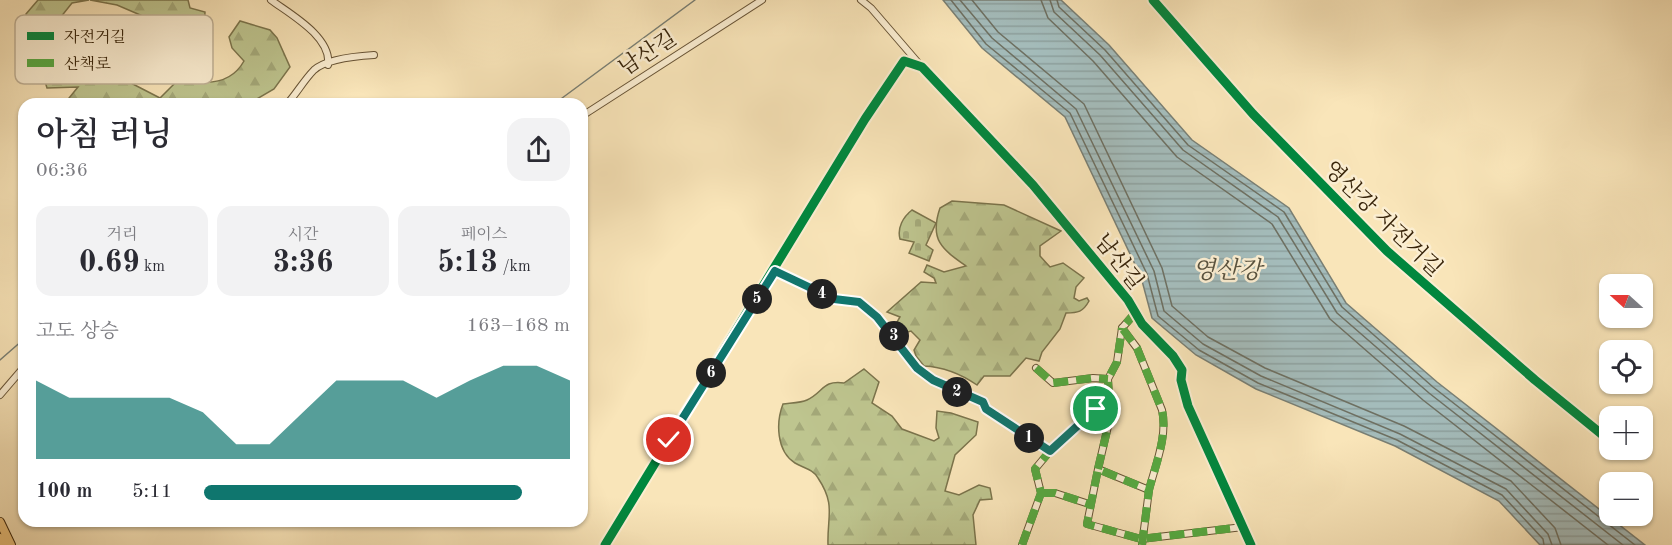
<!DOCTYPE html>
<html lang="ko">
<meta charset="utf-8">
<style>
:root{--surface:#fff;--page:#f2f2f3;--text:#2b2b33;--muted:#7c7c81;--accent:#0f766e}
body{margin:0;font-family:"Old Standard TT","Noto Serif KR",serif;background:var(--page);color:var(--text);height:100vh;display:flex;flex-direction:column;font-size:22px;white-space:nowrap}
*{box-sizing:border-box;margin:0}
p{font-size:20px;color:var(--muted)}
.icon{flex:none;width:33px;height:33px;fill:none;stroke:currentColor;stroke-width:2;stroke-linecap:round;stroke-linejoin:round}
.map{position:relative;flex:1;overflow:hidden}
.sheet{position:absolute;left:18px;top:98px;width:570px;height:429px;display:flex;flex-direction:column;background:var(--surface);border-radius:18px;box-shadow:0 2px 4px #0004}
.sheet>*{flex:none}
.needle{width:39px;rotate:291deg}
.tools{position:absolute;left:1599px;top:274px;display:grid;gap:12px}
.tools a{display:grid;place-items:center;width:54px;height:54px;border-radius:12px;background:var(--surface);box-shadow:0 2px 4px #0004;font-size:30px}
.pin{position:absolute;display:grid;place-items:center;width:51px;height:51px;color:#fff;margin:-26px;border:3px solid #fff;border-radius:50%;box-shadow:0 2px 6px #0007}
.km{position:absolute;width:30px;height:30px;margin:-15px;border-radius:50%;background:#222;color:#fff;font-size:16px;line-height:30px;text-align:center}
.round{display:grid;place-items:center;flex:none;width:63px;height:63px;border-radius:18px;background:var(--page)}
.head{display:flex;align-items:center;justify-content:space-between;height:102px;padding:0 18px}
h1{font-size:33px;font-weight:600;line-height:45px}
.metrics{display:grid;grid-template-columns:repeat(3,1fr);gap:9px;height:102px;padding:6px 18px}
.metrics div{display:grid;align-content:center;border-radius:15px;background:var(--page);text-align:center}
.metrics b{font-size:30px;font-weight:600}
.metrics small{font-size:16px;font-weight:400}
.metrics p{font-size:16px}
.chart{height:168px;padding:12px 18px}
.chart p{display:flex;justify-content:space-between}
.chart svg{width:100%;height:108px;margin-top:6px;fill:var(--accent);opacity:.7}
ul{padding:0 18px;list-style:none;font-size:20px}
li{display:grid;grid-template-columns:96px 72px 1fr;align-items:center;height:45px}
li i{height:15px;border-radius:8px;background:var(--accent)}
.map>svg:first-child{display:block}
.forest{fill:url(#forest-firs);stroke:#7b744c;stroke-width:1.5}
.cemetery{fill:url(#cemetery-stones);stroke:#7b744c;stroke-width:1.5}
.water{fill:url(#water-rules);stroke:#797f74;stroke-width:1.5}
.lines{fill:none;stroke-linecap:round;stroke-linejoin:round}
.shore{stroke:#6e7062;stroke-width:1.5}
.stream{stroke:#797f74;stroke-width:1.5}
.minor-casing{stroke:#685436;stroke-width:8}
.major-casing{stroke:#38240a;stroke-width:10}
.minor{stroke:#fbeed2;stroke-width:6}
.major{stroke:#ecc27c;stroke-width:8}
.quiet{stroke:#55aa41;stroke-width:8;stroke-dasharray:15 8;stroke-linecap:butt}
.cycleway-casing{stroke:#fbeed2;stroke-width:13}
.cycleway{stroke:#00873e;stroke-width:9}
.route-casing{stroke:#fff;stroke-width:12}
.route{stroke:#0f766e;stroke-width:8}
.labels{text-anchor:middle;stroke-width:5;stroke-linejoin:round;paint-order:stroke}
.street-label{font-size:22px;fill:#38240a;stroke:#fbeed2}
.water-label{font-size:24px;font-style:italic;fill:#58523f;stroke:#fbeed2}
.key{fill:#fbeed2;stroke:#c0b196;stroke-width:1.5}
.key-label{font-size:16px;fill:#38240a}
</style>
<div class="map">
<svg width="1672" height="545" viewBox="0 0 1672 545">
<defs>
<pattern id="forest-firs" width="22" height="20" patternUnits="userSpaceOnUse" patternTransform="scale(1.5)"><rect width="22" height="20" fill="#bec58f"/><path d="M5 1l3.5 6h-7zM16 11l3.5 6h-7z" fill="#a4a97a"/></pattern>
<pattern id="cemetery-stones" width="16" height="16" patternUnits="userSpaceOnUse" patternTransform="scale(1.5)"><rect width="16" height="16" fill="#bec58f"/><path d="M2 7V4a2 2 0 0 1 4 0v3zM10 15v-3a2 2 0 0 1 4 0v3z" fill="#a4a97a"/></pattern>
<pattern id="water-rules" width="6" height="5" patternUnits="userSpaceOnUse" patternTransform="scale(1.5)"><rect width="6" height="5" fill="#a4bcbb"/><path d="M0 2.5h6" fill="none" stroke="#8ea19f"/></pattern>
</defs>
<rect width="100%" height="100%" fill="#f9e5b9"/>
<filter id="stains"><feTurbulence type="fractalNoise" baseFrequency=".00333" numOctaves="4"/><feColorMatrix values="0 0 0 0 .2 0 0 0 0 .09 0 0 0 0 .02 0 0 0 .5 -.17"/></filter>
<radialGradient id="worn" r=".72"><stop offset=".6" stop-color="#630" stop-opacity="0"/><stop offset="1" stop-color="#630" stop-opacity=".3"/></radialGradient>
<g class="forest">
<path d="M38,0H89L72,3L56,23L80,39L78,62L89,76L129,82L160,98L180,78C204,85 230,86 244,61L232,48L229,37L240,21L270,30L277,38L290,67L274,89L250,103L95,104L87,100L83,103H65L78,87L47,88L40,65L31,51L26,14Z"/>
<polygon points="90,0 188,0 190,8 205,12 202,61 198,64 190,61 167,60 164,42 166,26 117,5"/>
<path d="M952,201L1004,205L1061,231L1040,246V256L1050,267L1063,263L1084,278L1076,287L1074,298L1079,301L1087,298L1089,301C1083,312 1078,313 1066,313L1060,329L1042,352L1039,361L1026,358L1010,376H984L977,385C961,374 944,367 924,366L916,356L914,350L920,340L911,331L897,335L893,329L900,317L887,312L921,282L936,283L934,278L924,272L927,265L944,272L966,266C942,249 929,240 940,208Z"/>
<path d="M864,369L879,382L872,403L892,416L902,429L934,441L939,438L936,428L937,411L951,413L978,422L976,435L955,455L945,491L959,495L979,485L990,488L992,499L980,500L973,515L976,545H828C827,516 836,505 818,478C813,469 803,468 795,463C776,451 776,422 783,404C790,403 801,403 807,400C824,392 822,380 844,383Z"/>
</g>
<path class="cemetery" d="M912,210L936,223L926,245L933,250L929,261L909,253L914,242L900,239C897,228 903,217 912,210Z"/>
<polygon class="water" points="943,0 1061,0 1109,45 1192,140 1289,208 1346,303 1437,382 1645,545 1540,545 1499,501 1395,446 1256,389 1196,355 1152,318 1141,277 1065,117 982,48"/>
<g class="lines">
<g class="shore">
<polyline points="951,0 986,44 1070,113 1147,274 1158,316 1199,350 1258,383 1397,440 1502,495 1543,539 1544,545"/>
<polyline points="960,0 992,38 1076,109 1154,271 1164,311 1203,344 1261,376 1400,434 1506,489 1548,534 1552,545"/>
<polyline points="972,0 998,32 1084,104 1162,268 1172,306 1208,337 1265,368 1404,426 1511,481 1555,528 1561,545"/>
<polyline points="1041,0 1048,18 1093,61 1177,157 1272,224 1330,319 1423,400 1608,545"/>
<polyline points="1050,0 1054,12 1100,55 1183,150 1278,217 1337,313 1429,393 1623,545"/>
<polyline points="1057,0 1059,7 1105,50 1188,145 1284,212 1342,307 1433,387 1635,545"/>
</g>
<g class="stream">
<polyline points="554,104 695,0"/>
<polyline points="0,360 24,339"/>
</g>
<defs>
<g id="minor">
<path d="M271,0C290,14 332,37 328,65"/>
<polyline points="861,0 871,8 921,66"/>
<path d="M287,104C297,93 304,80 314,70C326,59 358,56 374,55"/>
<polyline points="582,116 762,0"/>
<polyline points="775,271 834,299 859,302 875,315 917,368 933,380 983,402 986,409 1050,451"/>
<path d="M1136,312L1122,328L1137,348L1162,410C1168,436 1155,466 1149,490L1098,469L1087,524L1141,539L1243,527"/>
<polyline points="1036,368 1053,383 1093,378 1108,379"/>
<polyline points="0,395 24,367"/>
<polyline points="1098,469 1109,422 1109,398"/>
<polyline points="1041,493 1055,493 1089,504"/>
<polyline points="605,545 865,119 904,61 922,67 1033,185 1128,300 1142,324 1173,356 1182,370 1181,380 1188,406 1251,545"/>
<polyline points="1022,545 1041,493 1035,469 1050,451 1109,398 1108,379 1117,362 1122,328"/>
<polyline points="1142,545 1149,490"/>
</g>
<g id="major">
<polyline points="0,522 11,545"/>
<polyline points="0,538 3,545"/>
</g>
</defs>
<use href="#minor" class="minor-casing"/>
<use href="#major" class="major-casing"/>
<use href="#minor" class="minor"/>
<use href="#major" class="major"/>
<g class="quiet">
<polyline points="775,271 834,299 859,302 875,315 917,368 933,380 983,402 986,409 1050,451"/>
<path d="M1136,312L1122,328L1137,348L1162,410C1168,436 1155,466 1149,490L1098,469L1087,524L1141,539L1243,527"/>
<polyline points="1036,368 1053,383 1093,378 1108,379"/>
<polyline points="1098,469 1109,422 1109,398"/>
<polyline points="1041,493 1055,493 1089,504"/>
<polyline points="1022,545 1041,493 1035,469 1050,451 1109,398 1108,379 1117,362 1122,328"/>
<polyline points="1142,545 1149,490"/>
</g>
<defs>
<g id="cycleway">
<polyline points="1153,0 1253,114 1387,251 1535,380 1610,441"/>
<polyline points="605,545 865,119 904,61 922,67 1033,185 1128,300 1142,324 1173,356 1182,370 1181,380 1188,406 1251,545"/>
</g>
</defs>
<use href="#cycleway" class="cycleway-casing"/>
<use href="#cycleway" class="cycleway"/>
</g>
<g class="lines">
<defs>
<polyline id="route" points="669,440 775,271 834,299 859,302 877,317 917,368 933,380 983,402 986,409 1050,451 1096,409"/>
</defs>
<use href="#route" class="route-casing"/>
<use href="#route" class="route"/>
</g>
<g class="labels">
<g class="street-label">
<text transform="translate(647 52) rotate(-33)" y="8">남산길</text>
<text transform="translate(1384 218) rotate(44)" y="8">영산강 자전거길</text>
<text transform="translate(1120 261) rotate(52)" y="8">남산길</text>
</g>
<g class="water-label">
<text x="1227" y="278">영산강</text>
</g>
</g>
<rect x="15" y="15" width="198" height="69" rx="9" class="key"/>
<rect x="27" y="32" width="27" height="8" fill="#00873e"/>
<rect x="27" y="59" width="27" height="8" fill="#55aa41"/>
<g class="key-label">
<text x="64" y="42">자전거길</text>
<text x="64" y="69">산책로</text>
</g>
<rect width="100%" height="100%" filter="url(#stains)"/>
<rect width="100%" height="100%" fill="url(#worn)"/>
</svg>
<div class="tools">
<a><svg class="needle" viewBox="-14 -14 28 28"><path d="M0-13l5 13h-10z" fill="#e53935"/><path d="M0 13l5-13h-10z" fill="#7c7c81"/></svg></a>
<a><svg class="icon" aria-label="locate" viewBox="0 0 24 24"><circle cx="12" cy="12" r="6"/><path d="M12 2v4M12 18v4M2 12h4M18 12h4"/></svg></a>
<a>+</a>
<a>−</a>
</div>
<div class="pin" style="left:1096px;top:409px;background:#1e9e55"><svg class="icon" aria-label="arrive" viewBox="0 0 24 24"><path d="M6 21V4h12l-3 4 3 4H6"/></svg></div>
<div class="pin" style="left:669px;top:440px;background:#d93025"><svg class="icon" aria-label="check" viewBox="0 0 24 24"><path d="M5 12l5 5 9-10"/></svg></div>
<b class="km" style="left:1029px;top:438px">1</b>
<b class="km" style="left:957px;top:392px">2</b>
<b class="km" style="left:894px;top:336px">3</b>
<b class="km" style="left:822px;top:294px">4</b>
<b class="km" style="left:757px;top:299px">5</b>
<b class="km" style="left:711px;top:373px">6</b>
<section class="sheet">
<div class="head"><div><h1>아침 러닝</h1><p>06:36</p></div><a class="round"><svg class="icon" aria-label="share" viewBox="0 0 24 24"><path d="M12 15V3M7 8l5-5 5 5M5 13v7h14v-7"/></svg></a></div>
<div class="metrics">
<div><p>거리</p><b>0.69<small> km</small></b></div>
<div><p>시간</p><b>3:36</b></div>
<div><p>페이스</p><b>5:13<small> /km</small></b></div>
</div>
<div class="chart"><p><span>고도 상승</span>163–168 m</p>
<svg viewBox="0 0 160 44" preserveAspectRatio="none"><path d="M0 44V12L10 19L20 19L30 19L40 19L50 25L60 38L70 38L80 25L90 12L100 12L110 12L120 19L130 12L140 6L150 6L160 12V44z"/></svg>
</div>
<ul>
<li><b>100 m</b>5:11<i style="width:87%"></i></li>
</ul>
</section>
</div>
